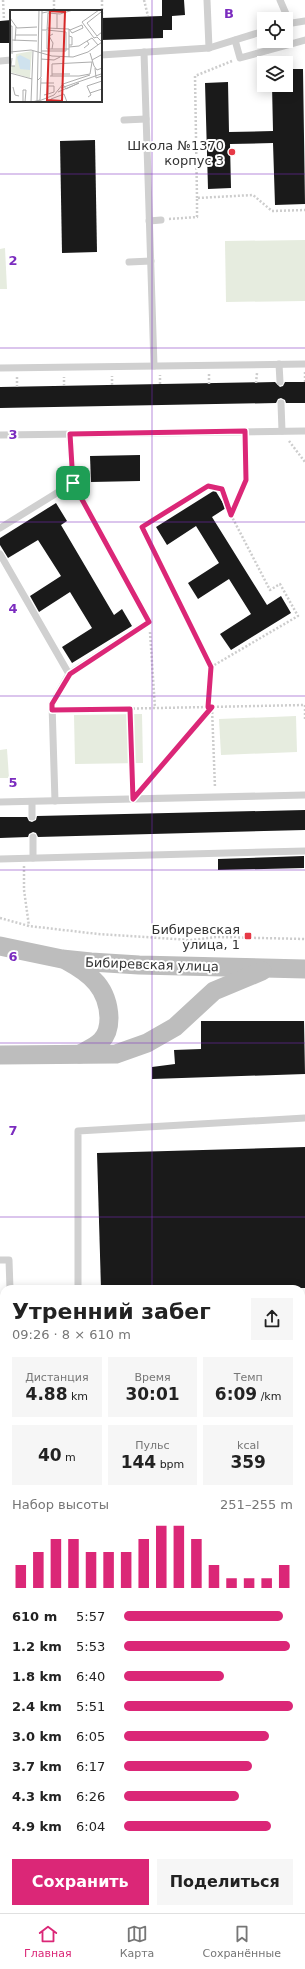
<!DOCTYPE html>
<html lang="ru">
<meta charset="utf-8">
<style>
:root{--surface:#fff;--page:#f6f6f6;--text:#222;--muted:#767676;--line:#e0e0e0;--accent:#db2777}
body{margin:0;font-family:"DejaVu Sans",sans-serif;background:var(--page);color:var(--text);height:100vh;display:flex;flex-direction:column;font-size:15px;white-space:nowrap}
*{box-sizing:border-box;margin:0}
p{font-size:13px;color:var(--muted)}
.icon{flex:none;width:22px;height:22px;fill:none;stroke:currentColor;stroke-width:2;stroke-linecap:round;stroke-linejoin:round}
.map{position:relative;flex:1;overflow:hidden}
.side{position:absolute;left:0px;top:1285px;width:305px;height:628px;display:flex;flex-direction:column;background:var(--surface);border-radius:12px 12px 0 0;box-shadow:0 2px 10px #0003}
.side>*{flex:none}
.buttons{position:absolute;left:257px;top:12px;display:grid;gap:8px}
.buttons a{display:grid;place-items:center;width:36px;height:36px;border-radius:0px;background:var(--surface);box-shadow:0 2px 10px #0003;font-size:20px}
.pin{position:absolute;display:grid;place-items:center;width:34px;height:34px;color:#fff;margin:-17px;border-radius:8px;box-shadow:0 2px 6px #0006}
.round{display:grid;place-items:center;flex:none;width:42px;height:42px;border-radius:0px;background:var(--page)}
.summary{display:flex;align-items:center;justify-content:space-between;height:68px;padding:0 12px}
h1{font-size:22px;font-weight:700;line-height:30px}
.stats{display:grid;grid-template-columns:repeat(3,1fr);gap:6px;height:68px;padding:4px 12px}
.stats div{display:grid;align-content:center;border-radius:0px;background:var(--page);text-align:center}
.stats b{font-size:17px;font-weight:700}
.stats small{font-size:11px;font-weight:400}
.stats p{font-size:11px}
.chart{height:112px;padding:8px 12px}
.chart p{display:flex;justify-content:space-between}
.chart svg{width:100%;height:72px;margin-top:4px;stroke:var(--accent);stroke-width:6}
.action{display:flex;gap:8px;margin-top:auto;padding:8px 12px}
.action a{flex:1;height:46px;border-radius:0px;background:var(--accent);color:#fff;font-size:16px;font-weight:700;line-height:46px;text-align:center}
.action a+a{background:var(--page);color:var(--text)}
ul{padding:0 12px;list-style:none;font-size:13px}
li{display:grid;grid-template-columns:64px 48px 1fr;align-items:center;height:30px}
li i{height:10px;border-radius:5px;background:var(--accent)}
.tabs{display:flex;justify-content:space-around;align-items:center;height:56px;border-top:1px solid var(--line);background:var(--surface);font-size:11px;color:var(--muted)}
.tabs a{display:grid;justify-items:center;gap:2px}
.tabs .active{color:var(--accent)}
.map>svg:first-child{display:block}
.green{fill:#e6ecdf}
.building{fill:#1a1a1a}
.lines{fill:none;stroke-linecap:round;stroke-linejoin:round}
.path{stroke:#cdcdcd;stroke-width:2.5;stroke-dasharray:2 2;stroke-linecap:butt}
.service{stroke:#d0d0d0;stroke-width:7}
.minor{stroke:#d0d0d0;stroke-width:14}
.secondary{stroke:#bdbdbd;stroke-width:19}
.rail-casing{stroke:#888;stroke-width:4.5}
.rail{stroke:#fff;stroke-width:3;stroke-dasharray:9;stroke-linecap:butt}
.route-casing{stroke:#fff;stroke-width:8}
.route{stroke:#db2777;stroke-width:5}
.grid{fill:none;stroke:#7b2cbf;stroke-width:1;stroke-opacity:0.55}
.poi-dot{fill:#e63946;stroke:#fff;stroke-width:1.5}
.labels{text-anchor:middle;stroke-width:4;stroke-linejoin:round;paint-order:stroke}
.poi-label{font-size:13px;fill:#333;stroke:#fff;text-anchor:end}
.street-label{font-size:13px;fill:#333;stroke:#fff}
.inset-road{fill:none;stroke:#adadad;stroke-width:1}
.view{fill:#d62828;fill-opacity:0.15;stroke:#d62828;stroke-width:2}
.inset-edge{fill:none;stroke:#333;stroke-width:2}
.grid-label{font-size:13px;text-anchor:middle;font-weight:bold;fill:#7b2cbf;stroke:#fff;stroke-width:4;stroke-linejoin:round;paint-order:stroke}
</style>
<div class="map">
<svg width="305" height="1913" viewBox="0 0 305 1913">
<rect width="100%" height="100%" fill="#fff"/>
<g class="green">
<polygon points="305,240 305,301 226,302 225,241"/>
<polygon points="5,248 7,289 0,289 0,249"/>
<polygon points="142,714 143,763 75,764 74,715"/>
<polygon points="296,716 297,752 221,755 219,719"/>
<polygon points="7,749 9,778 0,778 0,750"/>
</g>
<g class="building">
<polygon points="162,0 184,0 185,15 172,16 172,30 163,30 163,38 101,40 101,18 162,16"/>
<polygon points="11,20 11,43 0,43 0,21"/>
<polygon points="286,69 303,69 305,204 275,205 273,143 230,144 231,188 208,189 205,83 228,82 229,132 273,131 272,85 286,85"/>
<polygon points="95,140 97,252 62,253 60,141"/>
<polygon points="275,382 280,387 283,386 285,382 305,382 305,403 286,403 285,400 281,398 278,399 276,403 0,408 0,387"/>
<polygon points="140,455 140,481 91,482 90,456"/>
<polygon points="215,490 226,508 212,517 267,605 281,596 291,613 231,650 220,634 251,614 229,579 198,599 188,583 219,563 196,526 167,545 156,527"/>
<polygon points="56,503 67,521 61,525 114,615 122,609 132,626 72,663 62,647 92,628 70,592 39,612 30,596 61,576 38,540 8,558 0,545 0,538"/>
<polygon points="305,810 305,830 38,837 36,833 33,832 29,834 28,837 0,838 0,817 27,817 29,821 32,822 36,820 37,816"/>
<polygon points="304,856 304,868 218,870 218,859"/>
<polygon points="201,1021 304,1021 305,1074 152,1079 152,1067 175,1064 174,1050 201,1049"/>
<polygon points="305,1147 305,1288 101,1289 97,1153"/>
</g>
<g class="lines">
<g class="path">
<polyline points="3,0 4,20"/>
<polyline points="54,0 54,11"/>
<polyline points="102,0 102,18"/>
<polyline points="144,0 148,16"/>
<polyline points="197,198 195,76 232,61"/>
<polyline points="169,219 197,217 197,198 253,195 272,211 305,210"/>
<polyline points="209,374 209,384"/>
<polyline points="17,377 17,387"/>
<polyline points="305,382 305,372"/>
<polyline points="256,383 257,373"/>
<polyline points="160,384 160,375"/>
<polyline points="112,385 112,376"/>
<polyline points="64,386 64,377"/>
<polyline points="289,441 305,462"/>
<polyline points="150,632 155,708"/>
<polyline points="211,667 142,527 208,486 222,489 231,515"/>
<polyline points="208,707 211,667 298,616 280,584 270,590 231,515 242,488"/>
<polyline points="212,708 215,788"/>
<polyline points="130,709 133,790"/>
<polyline points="61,710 305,705 305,719"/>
<polyline points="142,789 211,707"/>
<polyline points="24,866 24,890 29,926"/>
<polyline points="0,918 29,926 98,934 191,940 216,937 305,939"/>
<polyline points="0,1897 4,1895"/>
</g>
<g class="service">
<polyline points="207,0 209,48"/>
<polyline points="280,0 290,23"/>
<polyline points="286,24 305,21"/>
<polyline points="235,40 240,58 305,40"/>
<polyline points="144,52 154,366"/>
<polyline points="101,55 209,48 264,31"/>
<polyline points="0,61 11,60"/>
<polyline points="124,120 146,119"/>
<polyline points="149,221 161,220"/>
<polyline points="129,262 151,261"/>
<polyline points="279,364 280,382"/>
<polyline points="0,368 305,364"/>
<polyline points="281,403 282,431"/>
<polyline points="245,431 246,480"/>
<polyline points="0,435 305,431"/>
<polyline points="0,528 73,483"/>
<polyline points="0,554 69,674 52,704 55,801"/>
<polyline points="69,674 149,622 73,483 70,434"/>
<polyline points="0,802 305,795"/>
<polyline points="32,802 32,817"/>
<polyline points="33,837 33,858"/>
<polyline points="0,859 305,851"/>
<polyline points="0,1260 9,1260 10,1289"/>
<polyline points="78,1289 78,1131 305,1118"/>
<polyline points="0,1303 4,1302"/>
<polyline points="301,1337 305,1337"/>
<polyline points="0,1380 4,1380"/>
<polyline points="301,1380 305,1380"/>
<polyline points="301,1525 305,1530"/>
<polyline points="0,1544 4,1544"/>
<polyline points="301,1580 305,1576"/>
<polyline points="0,1610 4,1610"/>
<polyline points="301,1628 305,1625"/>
<polyline points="301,1671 305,1668"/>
<polyline points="301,1718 305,1716"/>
<polyline points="0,1778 4,1777"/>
<polyline points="0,1811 4,1809"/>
<polyline points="0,1843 4,1841"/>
<polyline points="0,1870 4,1869"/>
<polyline points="0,1909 4,1908"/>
<polyline points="41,1909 41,1913"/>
<polyline points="180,1909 180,1913"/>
</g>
<g class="minor">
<polyline points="301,1792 305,1790"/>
<polyline points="69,1913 69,1909"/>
</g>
<g class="secondary">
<polyline points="0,946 62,959 91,962 139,965 305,969"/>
<path d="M67,961C91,974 108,988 109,1018C109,1026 107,1035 101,1041C95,1047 87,1050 80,1054"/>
<polyline points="0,1055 116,1054 147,1043 175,1027 214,991 262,971"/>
</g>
<defs>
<g id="rail">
<polyline points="301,1768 305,1766"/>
<polyline points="0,1893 4,1891"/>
</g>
</defs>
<use href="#rail" class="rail-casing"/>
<use href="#rail" class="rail"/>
</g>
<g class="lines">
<defs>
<polygon id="route" points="245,431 246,480 231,515 222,489 208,486 142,527 211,667 208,707 212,707 133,799 130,709 52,710 52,704 70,674 149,622 73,483 70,434"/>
</defs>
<use href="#route" class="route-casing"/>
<use href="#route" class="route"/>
</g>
<path class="grid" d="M152,0V1289M0,174H305M0,348H305M0,522H305M0,696H305M0,870H305M0,1043H305M0,1217H305M0,1391H4M301,1391H305M0,1565H4M301,1565H305M0,1739H4M301,1739H305M152,1909V1913"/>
<g class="poi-dot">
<circle cx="232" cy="152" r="4"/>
<rect x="244" y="932" width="8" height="8" rx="2"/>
</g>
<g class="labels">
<g class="poi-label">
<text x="224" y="150">Школа №1370<tspan x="224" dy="15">корпус 3</tspan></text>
<text x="240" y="934">Бибиревская<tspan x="240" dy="15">улица, 1</tspan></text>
</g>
<g class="street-label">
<text transform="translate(152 964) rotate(2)" y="5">Бибиревская улица</text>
</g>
</g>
<g transform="translate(10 10)">
<rect width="92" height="92" fill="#fff"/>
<path d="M22,41L20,68L0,62V50L1,56H5L6,44Z" fill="#e6ecdf"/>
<path d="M10,45L20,50V60L10,59L7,47Z" fill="#cfe2ee"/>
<path class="inset-road" d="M89,0L72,12L84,28L87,27L92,32M91,2L77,13L87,26L92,22M32,3L47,0M0,8L7,18L27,17M0,16H2V44M37,18L59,19V47M47,19V4M59,19L62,23L73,18M32,20H37L38,3L50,4L63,0M37,20L56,22V39H59M60,20L72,15L73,18M37,21V39H56V41M5,25H27M2,30L27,31M5,31L6,17M77,31L82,28L88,35M59,35H62V27L59,26M59,37L69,36L77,31L79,34L74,38M42,39L43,33L39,26L43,24M31,41H56M0,42L21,40L42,46L63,47L78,42L92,32M80,43L84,56L87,60L92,58M2,48L1,56H5M31,49L44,50L50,47M82,50L91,45L92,47M85,58L86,68L92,66M0,63L22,69M42,64H60M40,66H69L80,64L82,52L42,54V66M28,70L31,67L32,0M31,73H44M52,73L56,79L69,73M3,77L5,85L9,86M51,78L91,64M48,82L69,73M80,83L92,79M34,85L38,84V76H44V82L38,84M78,87L81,85L77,76L92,71M29,91L44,85L53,74L80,65M13,92V80H16L15,92M21,92L23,41M22,92L30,90L31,68M27,92L29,0M40,92L41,89L54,84L57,92"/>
<path class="view" d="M40,1L55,2L52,91L37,90Z"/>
<rect width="92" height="92" class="inset-edge"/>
</g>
<g class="grid-label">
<text x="229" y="18">B</text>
<text x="13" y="265">2</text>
<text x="13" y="439">3</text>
<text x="13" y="613">4</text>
<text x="13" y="787">5</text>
<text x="13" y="961">6</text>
<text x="13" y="1135">7</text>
</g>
</svg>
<div class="buttons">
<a><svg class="icon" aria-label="locate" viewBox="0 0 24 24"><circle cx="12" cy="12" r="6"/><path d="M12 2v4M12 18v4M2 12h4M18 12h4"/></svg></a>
<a><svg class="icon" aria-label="layers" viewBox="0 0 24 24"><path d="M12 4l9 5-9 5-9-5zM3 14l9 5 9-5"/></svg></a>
</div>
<div class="pin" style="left:73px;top:483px;background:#1e9e55"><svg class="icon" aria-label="arrive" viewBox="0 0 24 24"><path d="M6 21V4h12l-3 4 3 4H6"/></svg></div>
<section class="side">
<div class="summary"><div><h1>Утренний забег</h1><p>09:26 · 8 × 610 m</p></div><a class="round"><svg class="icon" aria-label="share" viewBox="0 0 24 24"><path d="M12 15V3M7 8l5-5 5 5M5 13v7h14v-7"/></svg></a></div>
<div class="stats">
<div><p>Дистанция</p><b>4.88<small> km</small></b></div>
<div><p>Время</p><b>30:01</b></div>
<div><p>Темп</p><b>6:09<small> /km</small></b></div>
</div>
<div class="stats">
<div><b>40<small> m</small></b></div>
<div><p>Пульс</p><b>144<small> bpm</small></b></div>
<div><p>kcal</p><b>359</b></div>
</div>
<div class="chart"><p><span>Набор высоты</span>251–255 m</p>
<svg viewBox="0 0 160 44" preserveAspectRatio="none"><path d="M5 44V30M15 44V22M25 44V14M35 44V14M45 44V22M55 44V22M65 44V22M75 44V14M85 44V6M95 44V6M105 44V14M115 44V30M125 44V38M135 44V38M145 44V38M155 44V30"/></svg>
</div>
<ul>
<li><b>610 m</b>5:57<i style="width:94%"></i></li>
<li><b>1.2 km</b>5:53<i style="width:98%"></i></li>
<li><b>1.8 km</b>6:40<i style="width:59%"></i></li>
<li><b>2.4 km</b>5:51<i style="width:100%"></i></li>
<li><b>3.0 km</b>6:05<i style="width:86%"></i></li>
<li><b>3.7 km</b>6:17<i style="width:76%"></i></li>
<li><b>4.3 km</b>6:26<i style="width:68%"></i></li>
<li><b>4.9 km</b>6:04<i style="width:87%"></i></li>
</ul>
<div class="action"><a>Сохранить</a><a>Поделиться</a></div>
</section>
</div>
<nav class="tabs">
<a class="active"><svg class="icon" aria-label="home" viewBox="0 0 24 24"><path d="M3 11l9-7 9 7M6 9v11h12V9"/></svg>Главная</a>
<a><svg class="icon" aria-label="map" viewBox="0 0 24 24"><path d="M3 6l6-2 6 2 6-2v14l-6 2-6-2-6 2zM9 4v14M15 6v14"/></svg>Карта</a>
<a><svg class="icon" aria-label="saved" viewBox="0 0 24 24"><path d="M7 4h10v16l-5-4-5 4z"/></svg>Сохранённые</a>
</nav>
